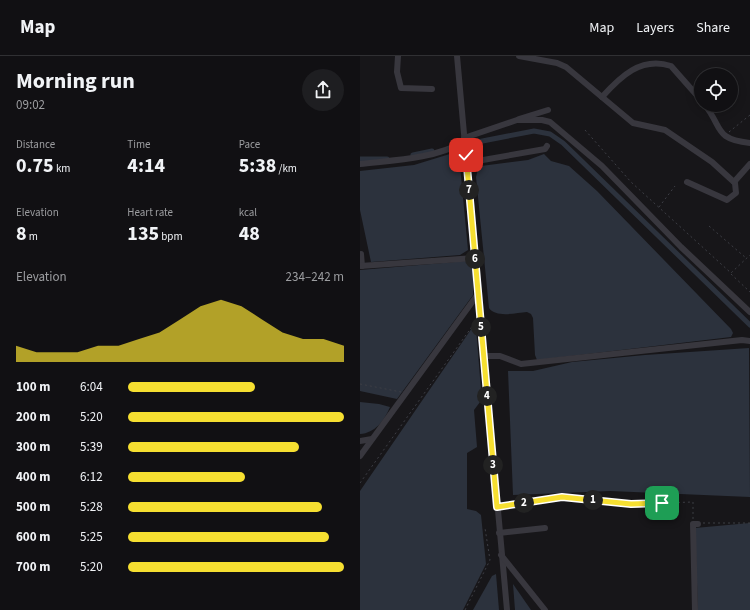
<!DOCTYPE html>
<meta charset="utf-8">
<style>
:root{--surface:#111013;--page:#1e1e21;--text:#f1f3f6;--muted:#9c9da0;--line:#303033;--accent:#f6df31}
body{margin:0;font-family:"Source Sans 3",sans-serif;background:var(--page);color:var(--text);height:100vh;display:flex;flex-direction:column;font-size:15px;white-space:nowrap}
*{box-sizing:border-box;margin:0}
p{font-size:13px;color:var(--muted)}
.icon{flex:none;width:22px;height:22px;fill:none;stroke:currentColor;stroke-width:2;stroke-linecap:round;stroke-linejoin:round}
.map{position:relative;flex:1;overflow:hidden}
.sheet{display:flex;flex-direction:column;background:var(--surface);width:360px}
.sheet>*{flex:none}
.controls{position:absolute;left:334px;top:12px;display:grid;gap:8px}
.controls a{display:grid;place-items:center;width:44px;height:44px;border-radius:50%;background:var(--surface);box-shadow:0 2px 10px #0003,0 0 0 1px var(--line);font-size:20px}
.pin{position:absolute;display:grid;place-items:center;width:34px;height:34px;color:#fff;margin:-17px;border-radius:8px;box-shadow:0 2px 6px #0006}
.km{position:absolute;width:20px;height:20px;margin:-10px;border-radius:50%;background:#222;color:#fff;font-size:11px;line-height:20px;text-align:center}
.round{display:grid;place-items:center;flex:none;width:42px;height:42px;border-radius:21px;background:var(--page)}
.head{display:flex;align-items:center;justify-content:space-between;height:68px;padding:0 16px}
h1{font-size:22px;font-weight:700;line-height:30px}
.stats{display:grid;grid-template-columns:repeat(3,1fr);gap:6px;height:68px;padding:4px 16px}
.stats div{display:grid;align-content:center}
.stats b{font-size:20px;font-weight:700}
.stats small{font-size:11px;font-weight:400}
.stats p{font-size:11px}
.chart{height:112px;padding:8px 16px}
.chart p{display:flex;justify-content:space-between}
.chart svg{width:100%;height:72px;margin-top:4px;fill:var(--accent);opacity:.7}
ul{padding:0 16px;list-style:none;font-size:13px}
li{display:grid;grid-template-columns:64px 48px 1fr;align-items:center;height:30px}
li i{height:10px;border-radius:5px;background:var(--accent)}
header{display:flex;align-items:center;gap:24px;box-sizing:border-box;height:56px;padding:0 20px;background:var(--surface);border-bottom:1px solid var(--line)}
header strong{font-size:19px}
nav{display:flex;gap:22px;margin-inline-start:auto;font-size:14px}
main{display:flex;flex:1;min-height:0}
.map>svg:first-child{display:block}
.water{fill:#2c323d}
.lines{fill:none;stroke-linecap:round;stroke-linejoin:round}
.canal{stroke:#2c323d;stroke-width:5}
.path{stroke:#3d3e45;stroke-width:1;stroke-dasharray:2 3;stroke-linecap:butt}
.minor{stroke:#38373e;stroke-width:6}
.route-casing{stroke:#fff;stroke-width:8}
.route{stroke:#f6df31;stroke-width:5}
</style>
<header>
<strong>Map</strong>
<nav><a>Map</a><a>Layers</a><a>Share</a></nav>
</header>
<main>
<section class="sheet">
<div class="head"><div><h1>Morning run</h1><p>09:02</p></div><a class="round"><svg class="icon" aria-label="share" viewBox="0 0 24 24"><path d="M12 15V3M7 8l5-5 5 5M5 13v7h14v-7"/></svg></a></div>
<div class="stats">
<div><p>Distance</p><b>0.75<small> km</small></b></div>
<div><p>Time</p><b>4:14</b></div>
<div><p>Pace</p><b>5:38<small> /km</small></b></div>
</div>
<div class="stats">
<div><p>Elevation</p><b>8<small> m</small></b></div>
<div><p>Heart rate</p><b>135<small> bpm</small></b></div>
<div><p>kcal</p><b>48</b></div>
</div>
<div class="chart"><p><span>Elevation</span>234–242 m</p>
<svg viewBox="0 0 160 44" preserveAspectRatio="none"><path d="M0 44V34L10 38L20 38L30 38L40 34L50 34L60 30L70 26L80 18L90 10L100 6L110 10L120 18L130 26L140 30L150 30L160 34V44z"/></svg>
</div>
<ul>
<li><b>100 m</b>6:04<i style="width:59%"></i></li>
<li><b>200 m</b>5:20<i style="width:100%"></i></li>
<li><b>300 m</b>5:39<i style="width:79%"></i></li>
<li><b>400 m</b>6:12<i style="width:54%"></i></li>
<li><b>500 m</b>5:28<i style="width:90%"></i></li>
<li><b>600 m</b>5:25<i style="width:93%"></i></li>
<li><b>700 m</b>5:20<i style="width:100%"></i></li>
</ul>
</section>
<div class="map">
<svg width="390" height="554" viewBox="0 0 390 554">
<rect width="100%" height="100%" fill="#171619"/>
<g class="water">
<polygon points="93,97 99,99 108,194 100,199 11,206 0,154 0,115 54,109"/>
<path d="M184,98L191,105L209,110L237,135L371,273L373,277L371,281L177,304L175,299L173,262L171,258L167,256C155,257 136,262 129,252L116,121L118,113L121,110L168,104Z"/>
<polygon points="107,205 112,207 113,210 113,239 37,343 0,335 0,214"/>
<polygon points="116,271 121,334 120,346 114,354 117,391 107,397 107,453 116,455 121,459 126,508 103,554 0,554 0,435 112,272"/>
<polygon points="389,292 390,441 250,435 153,439 148,315 173,315 212,306 285,299"/>
<path d="M0,346L19,348L30,351C24,365 15,377 0,378Z"/>
<polygon points="390,467 390,554 338,554 335,472"/>
<polygon points="136,518 139,554 113,554 132,520"/>
<polygon points="153,528 171,554 155,554"/>
</g>
<g class="lines">
<g class="canal">
<polyline points="102,89 174,75 190,78 203,87 390,269"/>
<polyline points="53,99 72,95"/>
<polyline points="0,103 27,103"/>
</g>
<g class="path">
<polyline points="225,74 271,126 371,217 390,199"/>
<polyline points="369,76 390,59"/>
<polyline points="299,151 315,130"/>
<polyline points="349,170 386,202"/>
<polyline points="371,218 390,236"/>
<polyline points="0,328 41,336"/>
<polyline points="0,427 116,265"/>
<polyline points="144,450 202,441 271,448 333,446 333,463"/>
<polyline points="343,467 390,467"/>
<polyline points="105,554 130,504 125,472"/>
</g>
<g class="minor">
<polyline points="38,0 37,16 41,32 72,33"/>
<polyline points="97,0 147,554"/>
<polyline points="159,0 197,7 206,11 273,67 305,74 352,106 375,127 376,137 367,144 327,126"/>
<path d="M242,41C260,21 281,0 311,10L341,44"/>
<path d="M345,49C363,72 354,83 390,87"/>
<polyline points="159,63 188,54"/>
<polyline points="104,82 157,64 182,64 190,66 242,110 321,191 390,256"/>
<polyline points="106,107 185,93 187,90"/>
<path d="M0,108C35,104 73,103 104,86"/>
<polyline points="374,126 390,108"/>
<polyline points="1,198 2,210"/>
<polyline points="0,210 115,202"/>
<polyline points="124,300 140,300 161,308 382,284 390,285"/>
<polyline points="0,385 12,383"/>
<polyline points="0,400 118,238"/>
<polyline points="139,477 185,472"/>
<polyline points="141,499 185,554"/>
<polyline points="335,554 333,468 338,468"/>
</g>
</g>
<g class="lines">
<defs>
<polyline id="route" points="106,99 137,451 202,441 271,448 302,447"/>
</defs>
<use href="#route" class="route-casing"/>
<use href="#route" class="route"/>
</g>
</svg>
<div class="controls">
<a><svg class="icon" aria-label="locate" viewBox="0 0 24 24"><circle cx="12" cy="12" r="6"/><path d="M12 2v4M12 18v4M2 12h4M18 12h4"/></svg></a>
</div>
<div class="pin" style="left:302px;top:447px;background:#1e9e55"><svg class="icon" aria-label="arrive" viewBox="0 0 24 24"><path d="M6 21V4h12l-3 4 3 4H6"/></svg></div>
<div class="pin" style="left:106px;top:99px;background:#d93025"><svg class="icon" aria-label="check" viewBox="0 0 24 24"><path d="M5 12l5 5 9-10"/></svg></div>
<b class="km" style="left:233px;top:444px">1</b>
<b class="km" style="left:164px;top:447px">2</b>
<b class="km" style="left:133px;top:409px">3</b>
<b class="km" style="left:127px;top:340px">4</b>
<b class="km" style="left:121px;top:271px">5</b>
<b class="km" style="left:115px;top:203px">6</b>
<b class="km" style="left:109px;top:134px">7</b>
</div>
</main>
